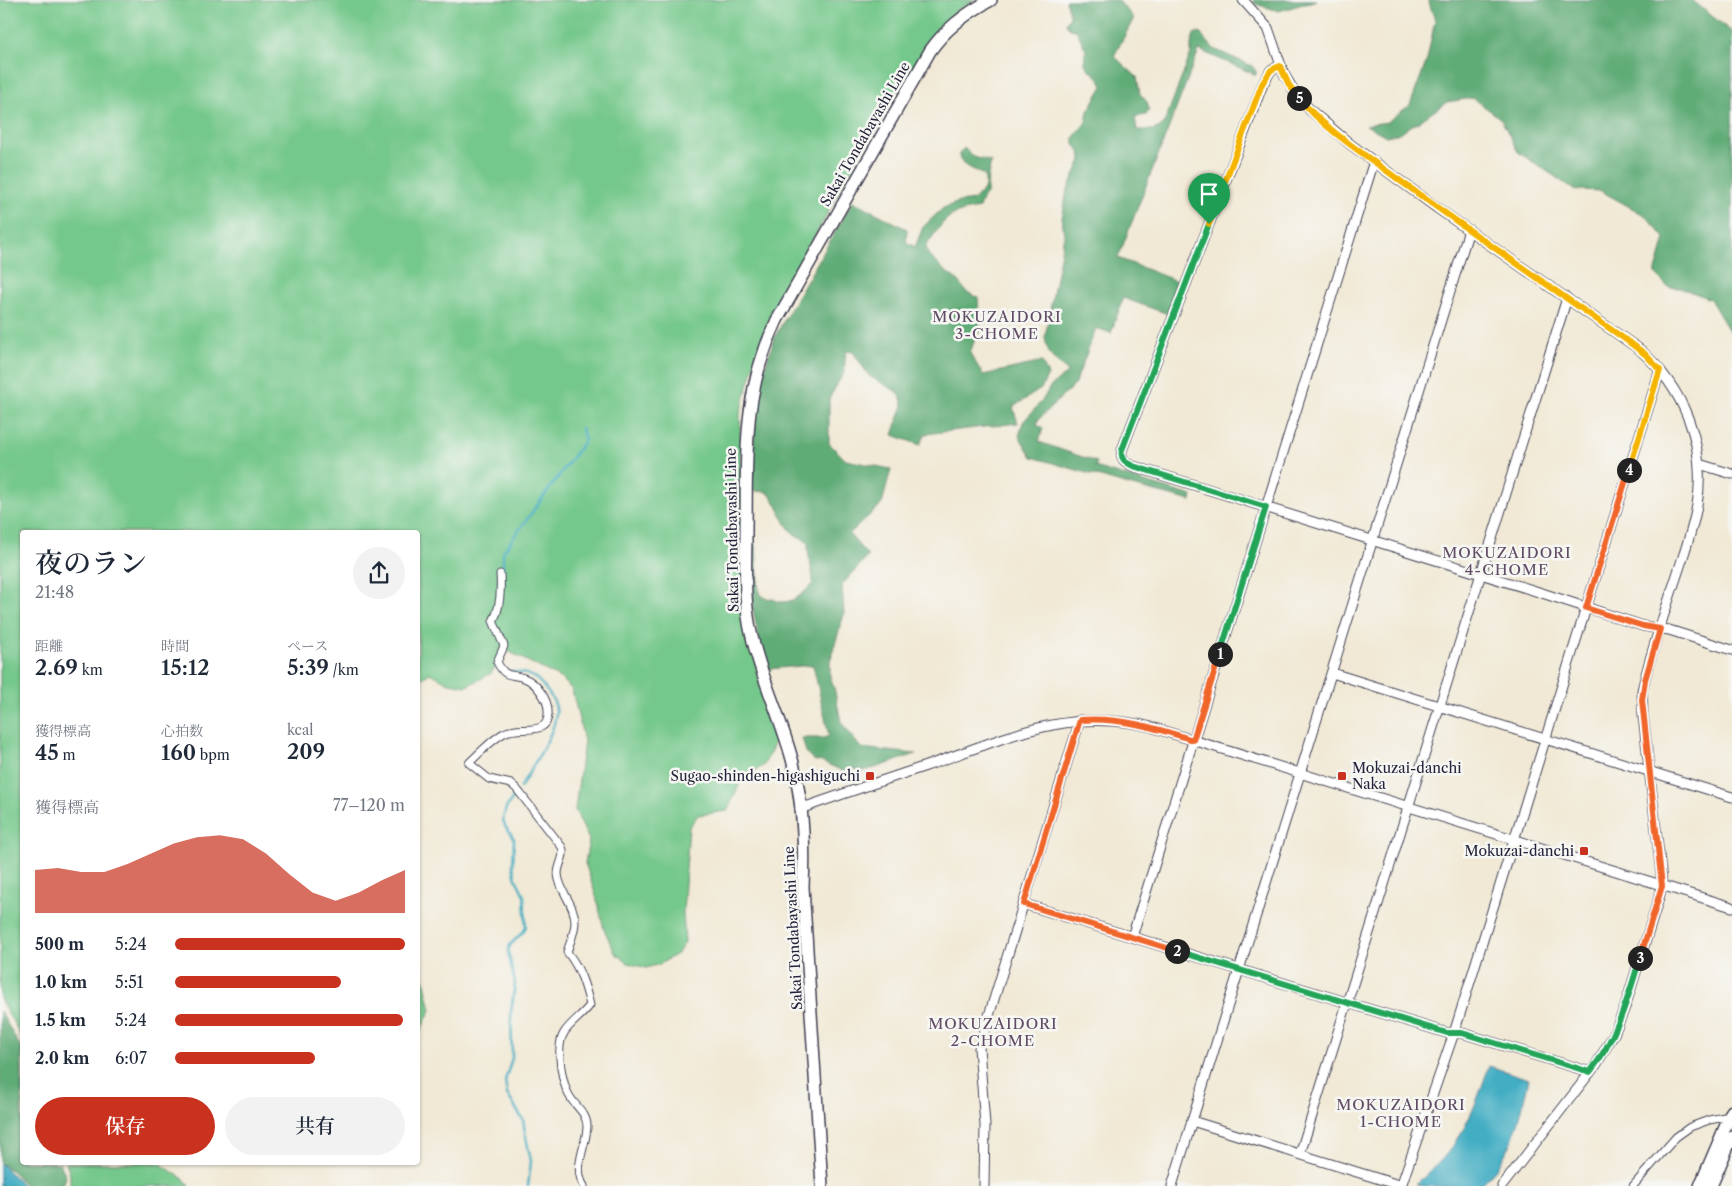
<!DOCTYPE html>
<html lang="ja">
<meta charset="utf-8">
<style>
:root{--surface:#fff;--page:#f2f2f3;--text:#1f2937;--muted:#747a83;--accent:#c8321e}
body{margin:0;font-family:"Libre Caslon Text","Noto Serif JP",serif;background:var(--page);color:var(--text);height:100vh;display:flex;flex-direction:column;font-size:19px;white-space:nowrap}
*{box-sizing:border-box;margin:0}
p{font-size:16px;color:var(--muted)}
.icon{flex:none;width:28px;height:28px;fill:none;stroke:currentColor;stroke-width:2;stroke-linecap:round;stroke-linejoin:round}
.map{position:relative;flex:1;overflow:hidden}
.sheet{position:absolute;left:20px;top:530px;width:400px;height:635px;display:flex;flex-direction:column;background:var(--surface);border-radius:5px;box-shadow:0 1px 4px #0004}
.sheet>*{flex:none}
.pin{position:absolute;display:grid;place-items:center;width:42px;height:42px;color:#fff;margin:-51px -21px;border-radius:50% 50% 50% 0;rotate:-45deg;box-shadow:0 0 5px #0007}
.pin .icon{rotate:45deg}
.km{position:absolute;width:25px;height:25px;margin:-12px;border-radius:50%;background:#222;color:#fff;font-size:14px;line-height:25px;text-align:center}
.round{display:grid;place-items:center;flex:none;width:52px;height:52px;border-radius:26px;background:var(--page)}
.summary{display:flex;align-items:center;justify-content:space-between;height:85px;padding:0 15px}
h1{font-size:28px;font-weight:600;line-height:38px}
.figures{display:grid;grid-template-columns:repeat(3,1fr);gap:8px;height:85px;padding:5px 15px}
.figures div{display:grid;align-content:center}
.figures b{font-size:21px;font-weight:600}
.figures small{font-size:14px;font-weight:400}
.figures p{font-size:14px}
.chart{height:140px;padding:10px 15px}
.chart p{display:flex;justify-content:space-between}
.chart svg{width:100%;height:90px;margin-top:5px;fill:var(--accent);opacity:.7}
.primary-button{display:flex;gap:10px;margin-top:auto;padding:10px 15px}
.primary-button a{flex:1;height:58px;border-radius:30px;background:var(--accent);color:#fff;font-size:20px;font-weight:600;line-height:58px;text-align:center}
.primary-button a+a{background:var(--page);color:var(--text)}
ul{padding:0 15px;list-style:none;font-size:16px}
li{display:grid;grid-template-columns:80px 60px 1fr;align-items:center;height:38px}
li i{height:12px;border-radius:6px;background:var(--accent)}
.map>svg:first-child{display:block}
.green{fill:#75c88b;stroke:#4c7563}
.forest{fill:#60ac77;stroke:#416759}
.water{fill:#43adc3;stroke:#32687f}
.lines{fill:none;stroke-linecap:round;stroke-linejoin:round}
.stream{stroke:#43adc3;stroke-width:2.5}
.minor-casing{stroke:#414052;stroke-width:9}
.tertiary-casing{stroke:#414052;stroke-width:11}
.primary-casing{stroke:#414052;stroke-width:14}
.trunk-casing{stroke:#414052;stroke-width:14}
.minor{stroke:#fff;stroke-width:7}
.tertiary{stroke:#fff;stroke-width:9}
.primary{stroke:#fff;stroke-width:11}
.trunk{stroke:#fff;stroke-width:11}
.split-1-casing{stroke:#fff;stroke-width:10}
.split-2-casing{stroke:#fff;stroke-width:10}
.split-3-casing{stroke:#fff;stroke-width:10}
.split-4-casing{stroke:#fff;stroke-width:10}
.split-5-casing{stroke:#fff;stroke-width:10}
.split-6-casing{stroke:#fff;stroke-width:10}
.split-1{stroke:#22a559;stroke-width:6}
.split-2{stroke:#f0652b;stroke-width:6}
.split-3{stroke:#22a559;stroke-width:6}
.split-4{stroke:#f0652b;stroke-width:6}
.split-5{stroke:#f5b400;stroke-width:6}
.split-6{stroke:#f5b400;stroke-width:6}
.poi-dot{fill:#c8321e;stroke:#f6f6f2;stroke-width:2}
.labels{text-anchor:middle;stroke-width:5;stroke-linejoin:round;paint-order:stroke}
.street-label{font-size:14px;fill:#22223b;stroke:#f6f6f2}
.poi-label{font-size:14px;fill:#22223b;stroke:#f6f6f2;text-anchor:end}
.neighbourhood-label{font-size:15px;letter-spacing:1px;fill:#604c65;stroke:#f6f6f2}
</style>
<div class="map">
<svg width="1732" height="1186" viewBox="0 0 1732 1186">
<rect width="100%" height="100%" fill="#f6f6f2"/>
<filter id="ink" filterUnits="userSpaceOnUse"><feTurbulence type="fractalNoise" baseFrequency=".02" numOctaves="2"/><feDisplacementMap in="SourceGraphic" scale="10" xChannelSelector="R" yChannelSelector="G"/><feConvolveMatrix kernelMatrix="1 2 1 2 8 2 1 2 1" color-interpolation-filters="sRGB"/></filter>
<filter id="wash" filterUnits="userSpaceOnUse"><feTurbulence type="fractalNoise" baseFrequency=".0096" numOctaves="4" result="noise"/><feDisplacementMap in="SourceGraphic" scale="20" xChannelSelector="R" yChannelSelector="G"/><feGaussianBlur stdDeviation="1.12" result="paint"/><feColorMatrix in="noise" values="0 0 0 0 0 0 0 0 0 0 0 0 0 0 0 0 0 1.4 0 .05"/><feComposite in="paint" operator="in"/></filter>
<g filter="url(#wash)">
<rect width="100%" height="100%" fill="#f1e9d5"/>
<g class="green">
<polygon points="0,0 975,0 959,9 932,37 864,148 829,210 764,333 740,413 742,559 758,676 778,736 764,765 742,779 727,811 698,815 689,827 683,913 685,942 678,953 660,964 646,968 628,963 615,953 604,929 596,896 585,863 589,840 575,810 584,741 572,690 562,679 508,651 490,674 467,686 449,683 430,673 418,681 418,532 22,532 22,1038 0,999"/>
<polygon points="418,952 431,1010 421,1029 418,1030"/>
<polygon points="66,1163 159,1163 185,1180 189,1186 70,1186 70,1175"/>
</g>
<g class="forest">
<path d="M1066,0H1118L1134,18L1114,56L1137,77L1140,94L1147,102L1149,110L1146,115L1135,117L1137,130H1152L1163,126L1191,53V44L1194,34L1199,32L1214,49L1252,66L1256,71V75L1199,50L1118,258L1179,282L1168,314L1123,298L1111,333L1096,328L1075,384L1038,420L1037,425L1043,428L1039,442L1097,462L1095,467L1192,496L1191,501L1128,485L1032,457L1019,436L1023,422L1042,401L1050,387L1068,372C1053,358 1048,358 1045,337L1064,235L1062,218L1067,191L1081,160L1080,151L1074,145V137L1086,122L1088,111L1103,86C1097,68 1079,73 1086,50L1076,30L1070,29L1066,23L1070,16Z"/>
<polygon points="1253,0 1317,0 1279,11 1255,4"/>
<polygon points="1428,0 1692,0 1732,32 1732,336 1710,299 1681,288 1668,287 1655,274 1665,238 1646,216 1601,191 1575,190 1518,152 1501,119 1473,98 1447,102 1420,121 1397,134 1386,136 1366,125 1387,122 1410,105 1427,60 1435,20"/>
<path d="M964,148L974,157L991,162L988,175L987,194L984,195L979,208C944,214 946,219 926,246L928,254L945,271L959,281L966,292L978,297L980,330L975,339L970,353L983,375L1042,362L1048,375L1041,389L1013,407L1018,423L925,434L920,445L893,435L903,405L899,393L869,376L853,352L846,351L844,372L829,399V443L846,460L891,469L882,504L849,534L868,556L842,585L844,614L830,661V676L834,687L841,722L861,748L916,754L875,768L862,771L853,769L843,771L822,762L813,760L806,752L802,738H823L829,736L813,665L768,669L759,640L753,610L752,541L756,546L759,593L767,599C774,597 776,602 782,602C794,603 806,591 813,583C813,569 807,557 808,542C803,538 795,536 791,531C781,519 778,502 767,492L752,491L755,413L760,383L775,336L853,201L907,229L906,242L915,247L923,227L943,208L959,202L974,200L985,188V176L963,164L959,154Z"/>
<polygon points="0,1011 22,1050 22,1162 60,1163 66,1177 63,1186 26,1186 12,1171 0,1163"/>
</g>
<g class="water">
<path d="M1489,1066L1529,1079L1519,1121L1510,1146L1497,1168L1480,1186H1424L1416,1184C1460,1147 1471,1119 1489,1066Z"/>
<polygon points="0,1163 24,1186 0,1186"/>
</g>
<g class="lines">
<g class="stream">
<polyline points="503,570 503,552 585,440 581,428"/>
<path d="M508,671C527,673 536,674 547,691C551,696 555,702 556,708C559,730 530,769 520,788"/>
<polyline points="517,793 506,808 503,819 505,826 514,839 513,866 516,879 524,895 526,926 524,931 510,945 508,951 515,983 511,1012 512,1058 505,1081 507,1094 523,1120 525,1132 531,1161 528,1186"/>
</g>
</g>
</g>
<g filter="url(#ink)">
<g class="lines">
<defs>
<g id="minor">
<path d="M500,574C501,590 501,608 493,621L504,646L497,662C506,679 509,673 524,678C536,682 548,699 548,711C550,739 520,724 504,733C491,740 480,753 469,763L489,779L511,784L516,788L562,847C566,856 558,864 558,874C559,891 575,904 575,922C575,932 570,942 567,952C580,968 585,985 590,1005C582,1016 570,1023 564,1033C555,1047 562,1087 572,1100C578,1108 587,1115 587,1126C587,1146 572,1167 584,1186"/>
<polyline points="1633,1186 1676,1137 1690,1127 1709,1120 1730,1116"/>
</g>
<g id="tertiary">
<path d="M1243,0L1268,28L1284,74L1295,93L1310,110L1350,144L1437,208L1639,349C1684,388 1707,446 1697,505C1694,524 1688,542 1682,560C1668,603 1652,646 1642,691L1643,715L1661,873L1662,886L1658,901L1625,1007L1614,1034L1596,1065L1502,1186"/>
<path d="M1280,66L1271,70L1263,84L1122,450C1120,459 1125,462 1133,466L1542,593L1643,626L1669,630L1732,650"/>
<polyline points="1699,464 1732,474"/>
<polyline points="1332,673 1732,797"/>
<path d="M800,809C842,794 884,780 926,766C1003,739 1069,706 1151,727L1732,907"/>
<polyline points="1024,904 1447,1033 1462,1033 1590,1072"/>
<polyline points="1132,937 1374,161"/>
<polyline points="1300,1154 1567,298"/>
<polyline points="984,1186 985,1125 979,1048 1080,720"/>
<polyline points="1172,1186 1192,1121"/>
<polyline points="1401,1186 1455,1030 1660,370"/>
<polyline points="1402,1186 1192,1121 1469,230"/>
</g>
<path id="primary" d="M822,1186L803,887C805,846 803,803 793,763C782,720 762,680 752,637C743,602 746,566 746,531C747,452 742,393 777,320L930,51C946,28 966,13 991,0"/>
<g id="trunk">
<polyline points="1700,1186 1732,1111"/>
<polyline points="1711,1186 1732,1137"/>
</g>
</defs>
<use href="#minor" class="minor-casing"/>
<use href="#tertiary" class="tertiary-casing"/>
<use href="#primary" class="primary-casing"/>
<use href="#trunk" class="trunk-casing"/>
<use href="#minor" class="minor"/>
<use href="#tertiary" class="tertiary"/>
<use href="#primary" class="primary"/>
<use href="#trunk" class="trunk"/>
</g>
</g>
<g class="lines" filter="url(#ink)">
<defs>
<path id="split-1" d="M1209,224L1122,450C1120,459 1125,462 1133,466L1266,507L1220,654"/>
<path id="split-2" d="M1177,951L1024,904L1080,720C1120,717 1156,728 1193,740L1220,654"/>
<path id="split-3" d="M1177,951L1447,1033H1462L1590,1072C1617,1038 1628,998 1640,958"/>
<polyline id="split-4" points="1629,470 1586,608 1643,626 1660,629 1645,680 1642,700 1662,886 1640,958"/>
<path id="split-5" d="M1299,98C1324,129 1367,156 1399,180C1475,235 1552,288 1629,342L1645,354L1660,370L1629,470"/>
<polyline id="split-6" points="1209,224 1262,84 1271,70 1280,66 1289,85 1299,98"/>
</defs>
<use href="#split-1" class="split-1-casing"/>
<use href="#split-2" class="split-2-casing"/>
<use href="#split-3" class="split-3-casing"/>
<use href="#split-4" class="split-4-casing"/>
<use href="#split-5" class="split-5-casing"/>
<use href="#split-6" class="split-6-casing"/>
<use href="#split-1" class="split-1"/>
<use href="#split-2" class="split-2"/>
<use href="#split-3" class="split-3"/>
<use href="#split-4" class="split-4"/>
<use href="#split-5" class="split-5"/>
<use href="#split-6" class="split-6"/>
</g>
<g class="poi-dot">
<rect x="865" y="771" width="10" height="10" rx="2.5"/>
<rect x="1337" y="771" width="10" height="10" rx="2.5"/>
<rect x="1579" y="846" width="10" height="10" rx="2.5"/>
</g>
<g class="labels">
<g class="street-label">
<text transform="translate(865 134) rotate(-60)" y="5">Sakai Tondabayashi Line</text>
<text transform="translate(732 530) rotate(-91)" y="5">Sakai Tondabayashi Line</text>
<text transform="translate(793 928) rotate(-93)" y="5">Sakai Tondabayashi Line</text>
</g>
<g class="poi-label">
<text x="1352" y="773" text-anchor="start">Mokuzai-danchi<tspan x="1352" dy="16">Naka</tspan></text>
<text x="860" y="781">Sugao-shinden-higashiguchi</text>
<text x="1574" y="856">Mokuzai-danchi</text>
</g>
<g class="neighbourhood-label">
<text x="997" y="322">MOKUZAIDORI<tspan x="997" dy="17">3-CHOME</tspan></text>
<text x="1507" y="558">MOKUZAIDORI<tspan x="1507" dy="17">4-CHOME</tspan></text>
<text x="993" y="1029">MOKUZAIDORI<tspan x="993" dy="17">2-CHOME</tspan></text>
<text x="1401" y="1110">MOKUZAIDORI<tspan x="1401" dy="17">1-CHOME</tspan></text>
</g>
</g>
</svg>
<div class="pin" style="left:1209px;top:224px;background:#1e9e55"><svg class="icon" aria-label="arrive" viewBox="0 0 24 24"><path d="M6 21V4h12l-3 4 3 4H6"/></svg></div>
<b class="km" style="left:1220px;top:654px">1</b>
<b class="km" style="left:1177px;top:951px">2</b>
<b class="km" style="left:1640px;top:958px">3</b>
<b class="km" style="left:1629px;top:470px">4</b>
<b class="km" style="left:1299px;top:98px">5</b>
<section class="sheet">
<div class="summary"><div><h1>夜のラン</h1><p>21:48</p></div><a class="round"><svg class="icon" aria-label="share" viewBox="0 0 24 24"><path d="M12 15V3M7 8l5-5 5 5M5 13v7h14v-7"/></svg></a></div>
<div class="figures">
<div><p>距離</p><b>2.69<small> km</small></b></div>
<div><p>時間</p><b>15:12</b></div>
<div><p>ペース</p><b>5:39<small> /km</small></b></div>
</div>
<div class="figures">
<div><p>獲得標高</p><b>45<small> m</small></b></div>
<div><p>心拍数</p><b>160<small> bpm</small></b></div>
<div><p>kcal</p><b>209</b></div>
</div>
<div class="chart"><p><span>獲得標高</span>77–120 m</p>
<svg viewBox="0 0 160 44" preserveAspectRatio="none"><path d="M0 44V23L10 22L20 24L30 24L40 20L50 15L60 10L70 7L80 6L90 8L100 15L110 25L120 34L130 38L140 34L150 28L160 23V44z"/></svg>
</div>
<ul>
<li><b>500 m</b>5:24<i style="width:100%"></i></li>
<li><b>1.0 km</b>5:51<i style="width:72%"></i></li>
<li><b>1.5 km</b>5:24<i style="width:99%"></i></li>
<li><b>2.0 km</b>6:07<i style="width:61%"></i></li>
</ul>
<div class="primary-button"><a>保存</a><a>共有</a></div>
</section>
</div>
